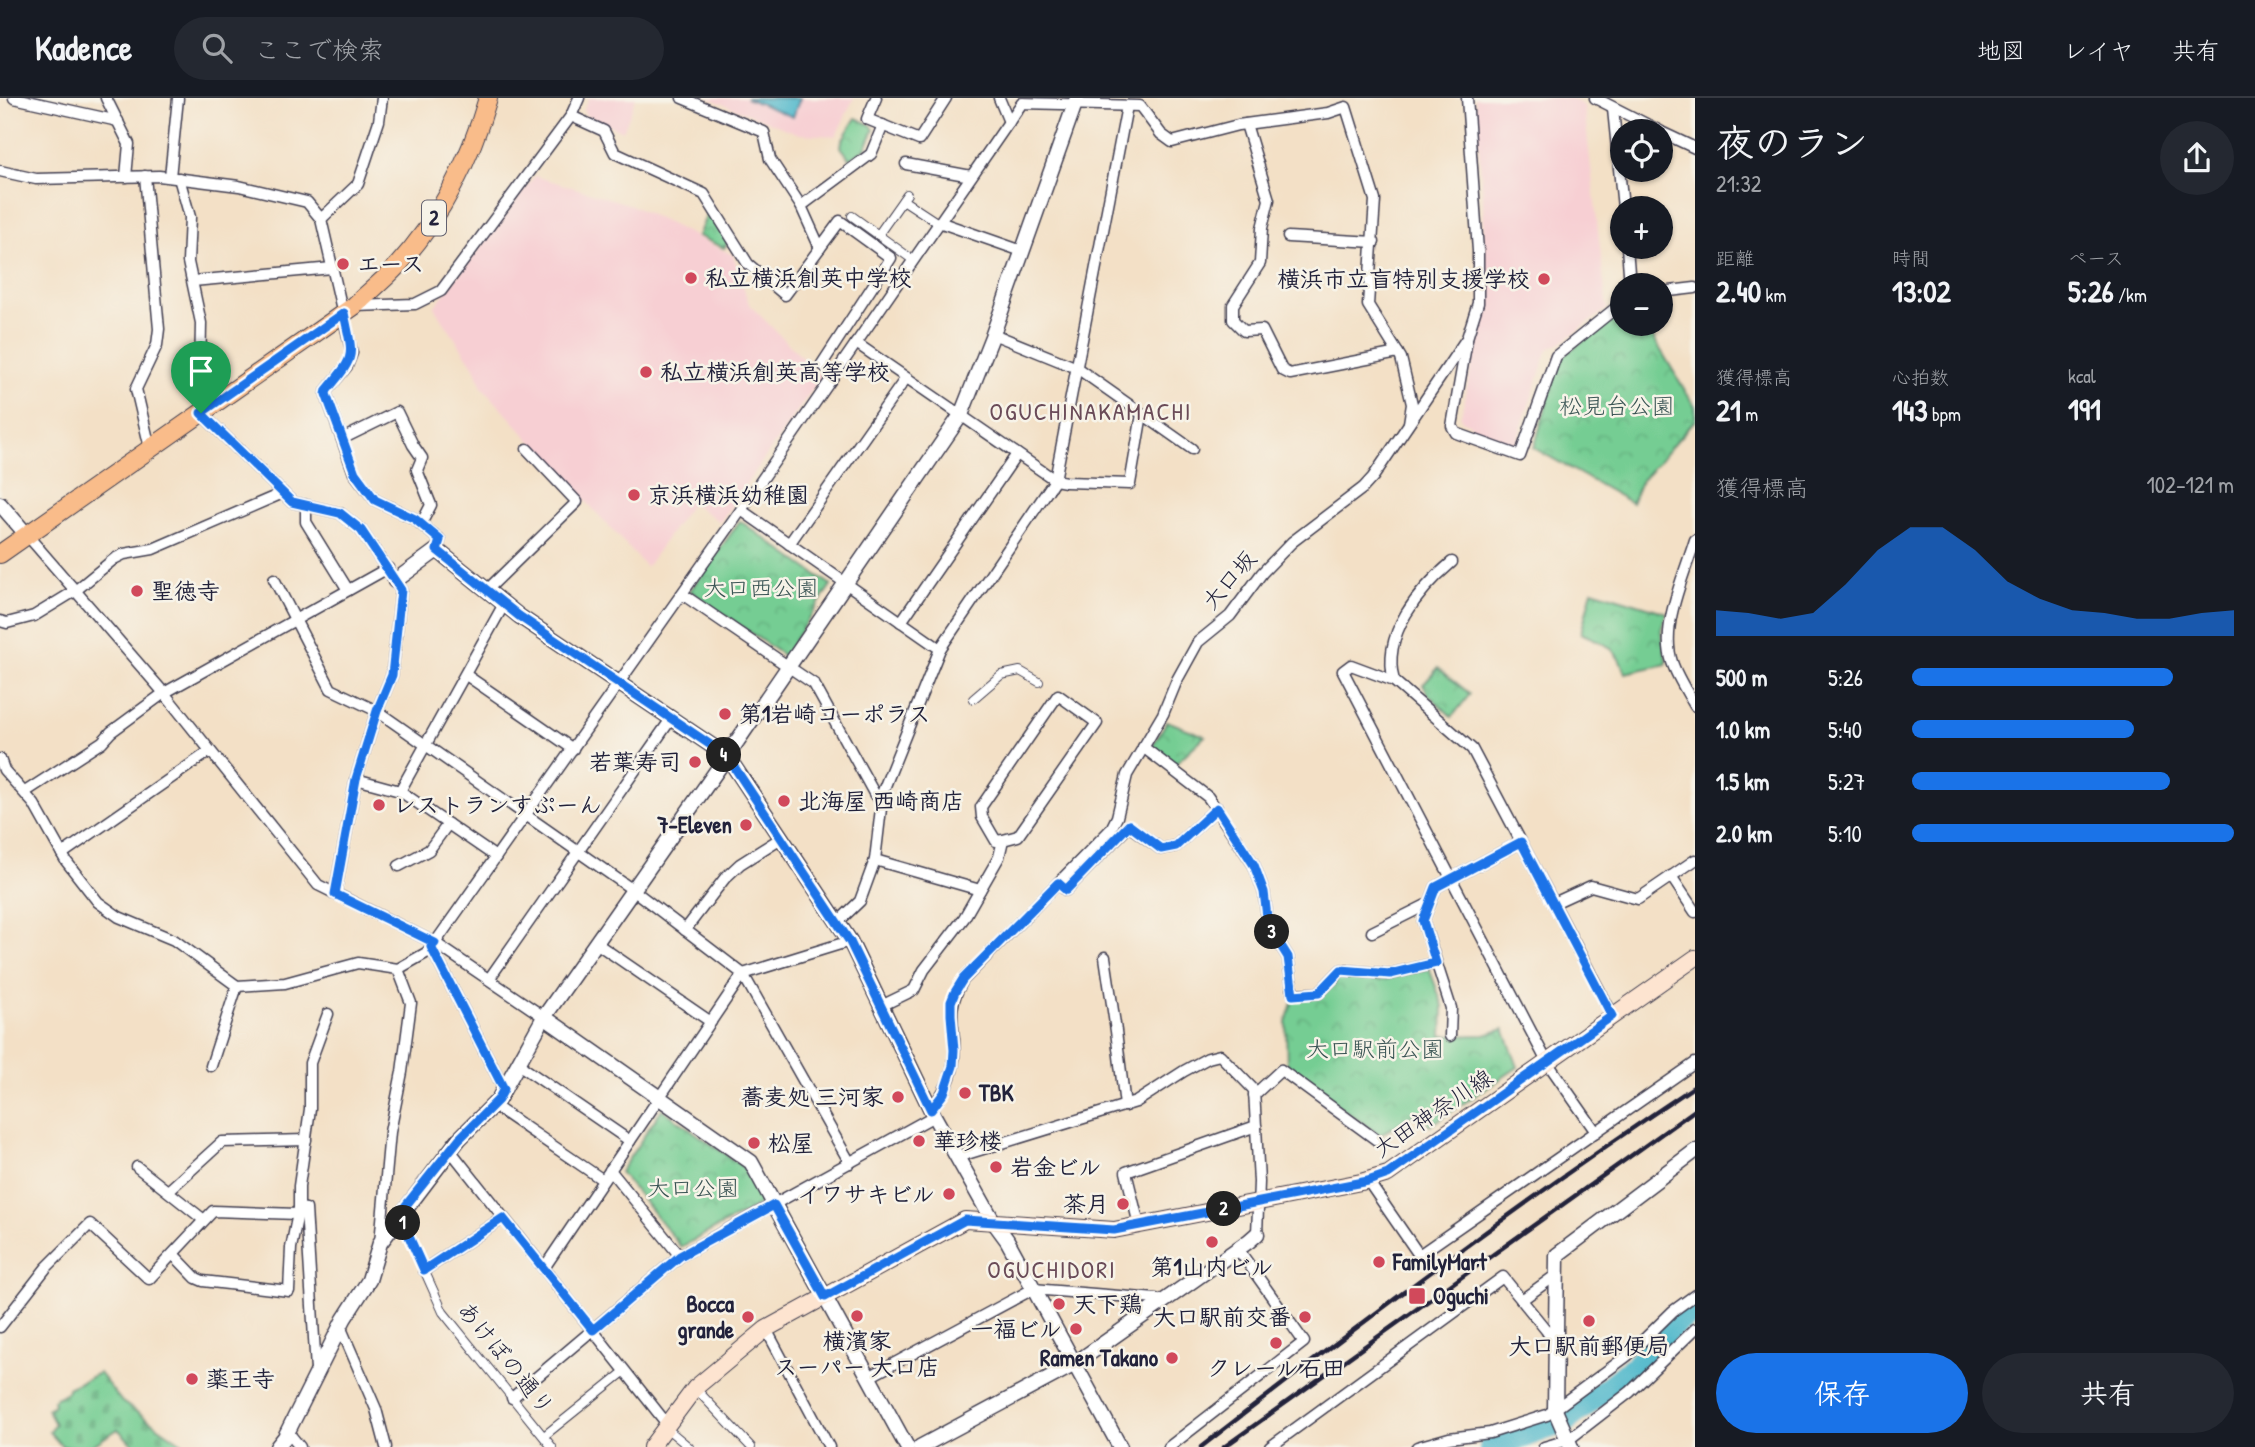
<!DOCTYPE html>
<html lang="ja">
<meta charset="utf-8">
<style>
:root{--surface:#171b24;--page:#242831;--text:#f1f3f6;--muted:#9ea1a6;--line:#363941;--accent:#1a73e8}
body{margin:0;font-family:"Patrick Hand","Klee One",sans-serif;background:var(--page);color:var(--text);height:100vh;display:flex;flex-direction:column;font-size:26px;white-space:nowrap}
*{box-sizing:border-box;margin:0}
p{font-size:23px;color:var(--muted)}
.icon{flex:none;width:38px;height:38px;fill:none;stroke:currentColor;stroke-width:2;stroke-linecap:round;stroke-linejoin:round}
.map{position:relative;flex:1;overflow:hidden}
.details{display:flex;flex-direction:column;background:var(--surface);width:560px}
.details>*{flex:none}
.controls{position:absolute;left:1610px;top:21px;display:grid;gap:14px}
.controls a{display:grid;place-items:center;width:63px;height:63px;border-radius:50%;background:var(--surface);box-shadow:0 2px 5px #0004;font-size:35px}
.pin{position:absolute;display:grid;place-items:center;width:60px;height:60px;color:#fff;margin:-72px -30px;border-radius:50% 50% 50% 0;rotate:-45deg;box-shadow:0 0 7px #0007}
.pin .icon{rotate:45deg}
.km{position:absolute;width:35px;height:35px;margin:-18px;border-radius:50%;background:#222;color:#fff;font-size:19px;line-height:35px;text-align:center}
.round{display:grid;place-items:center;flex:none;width:74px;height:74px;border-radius:37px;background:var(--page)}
.overview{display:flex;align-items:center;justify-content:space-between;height:119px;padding:0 21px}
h1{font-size:38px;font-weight:700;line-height:52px}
.figures{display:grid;grid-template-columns:repeat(3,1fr);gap:10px;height:119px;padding:7px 21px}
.figures div{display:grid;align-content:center}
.figures b{font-size:30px;font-weight:700}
.figures small{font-size:19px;font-weight:400}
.figures p{font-size:19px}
.chart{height:196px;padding:14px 21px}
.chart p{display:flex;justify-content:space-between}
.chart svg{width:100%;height:126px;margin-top:7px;fill:var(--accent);opacity:.7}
.primary-button{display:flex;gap:14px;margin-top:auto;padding:14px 21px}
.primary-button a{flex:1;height:80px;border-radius:42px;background:var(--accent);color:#fff;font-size:28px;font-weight:700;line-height:80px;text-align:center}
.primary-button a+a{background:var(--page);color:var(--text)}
ul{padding:0 21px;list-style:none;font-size:23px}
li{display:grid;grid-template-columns:112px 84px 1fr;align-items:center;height:52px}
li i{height:18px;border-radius:9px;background:var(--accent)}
header{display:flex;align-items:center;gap:42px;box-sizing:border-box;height:98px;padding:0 35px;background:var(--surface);border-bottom:2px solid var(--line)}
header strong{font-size:33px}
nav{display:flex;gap:38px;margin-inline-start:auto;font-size:24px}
.search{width:490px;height:63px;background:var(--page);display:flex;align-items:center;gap:18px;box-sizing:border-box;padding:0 24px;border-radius:38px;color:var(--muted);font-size:26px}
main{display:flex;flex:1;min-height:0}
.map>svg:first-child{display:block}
.built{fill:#f7cfd3}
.cemetery{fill:url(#cemetery-stones);stroke:#4c7867;stroke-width:2}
.park{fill:url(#park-crowns);stroke:#4c7867;stroke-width:2}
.water{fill:#4db7cb;stroke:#386c83;stroke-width:2}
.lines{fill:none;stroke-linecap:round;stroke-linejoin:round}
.river{stroke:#4db7cb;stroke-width:24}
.pedestrian-casing{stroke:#413e50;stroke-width:10}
.minor-casing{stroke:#413e50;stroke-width:13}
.tertiary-casing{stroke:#413e50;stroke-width:17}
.secondary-casing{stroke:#413e50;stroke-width:18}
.primary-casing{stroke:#413e50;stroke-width:20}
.pedestrian{stroke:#fff;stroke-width:8}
.minor{stroke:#fff;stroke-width:10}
.tertiary{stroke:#fff;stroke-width:14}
.secondary{stroke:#fde4d0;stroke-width:16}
.primary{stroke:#f9bc8a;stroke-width:18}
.rail{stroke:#22223b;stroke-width:4.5}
.route-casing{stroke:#fff;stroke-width:14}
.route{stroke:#1a73e8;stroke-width:9}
.poi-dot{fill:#d1495b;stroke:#f7f3e8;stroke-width:2.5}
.labels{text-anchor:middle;stroke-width:5;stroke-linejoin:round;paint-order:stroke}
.shield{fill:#f7f3e8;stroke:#62616f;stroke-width:2}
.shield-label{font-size:21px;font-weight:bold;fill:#22223b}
.poi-label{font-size:23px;font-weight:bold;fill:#22223b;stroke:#f7f3e8;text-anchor:start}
.park-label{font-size:23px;fill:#3b5555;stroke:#f7f3e8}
.street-label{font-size:23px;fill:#22223b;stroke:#f7f3e8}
.neighbourhood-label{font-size:24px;letter-spacing:2px;fill:#6a4b58;stroke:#f7f3e8}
</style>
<header>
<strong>Kadence</strong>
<div class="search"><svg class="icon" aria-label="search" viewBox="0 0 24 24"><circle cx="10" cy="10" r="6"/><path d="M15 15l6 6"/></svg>ここで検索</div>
<nav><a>地図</a><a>レイヤ</a><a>共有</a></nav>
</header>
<main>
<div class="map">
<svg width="1695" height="1349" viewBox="0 0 1695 1349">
<defs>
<pattern id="cemetery-stones" width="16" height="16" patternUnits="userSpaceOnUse" patternTransform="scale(1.75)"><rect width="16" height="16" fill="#75cd93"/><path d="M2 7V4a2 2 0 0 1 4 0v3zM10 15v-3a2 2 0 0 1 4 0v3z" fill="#65b080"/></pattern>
<pattern id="park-crowns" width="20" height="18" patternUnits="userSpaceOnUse" patternTransform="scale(1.75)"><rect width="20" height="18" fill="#75cd93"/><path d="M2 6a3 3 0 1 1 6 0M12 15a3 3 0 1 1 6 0" fill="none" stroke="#65b080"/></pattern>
</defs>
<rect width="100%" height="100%" fill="#f7f3e8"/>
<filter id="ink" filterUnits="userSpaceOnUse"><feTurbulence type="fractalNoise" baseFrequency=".0143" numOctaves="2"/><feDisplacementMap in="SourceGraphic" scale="14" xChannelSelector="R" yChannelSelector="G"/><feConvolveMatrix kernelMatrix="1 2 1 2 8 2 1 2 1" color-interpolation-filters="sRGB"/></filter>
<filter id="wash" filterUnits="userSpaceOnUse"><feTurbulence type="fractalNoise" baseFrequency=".00686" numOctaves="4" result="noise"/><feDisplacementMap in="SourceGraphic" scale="28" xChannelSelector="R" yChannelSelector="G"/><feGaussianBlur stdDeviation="1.57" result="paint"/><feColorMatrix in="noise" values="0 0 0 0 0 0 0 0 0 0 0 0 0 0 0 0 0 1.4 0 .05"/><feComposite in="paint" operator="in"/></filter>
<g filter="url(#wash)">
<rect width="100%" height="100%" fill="#f3e0c6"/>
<g class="built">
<polygon points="589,0 636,0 623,33 585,17 584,11"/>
<polygon points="708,0 854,0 836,38 799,36"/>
<polygon points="1475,0 1571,0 1584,8 1607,211 1561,245 1548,251 1514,351 1469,334 1472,327 1460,321 1485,208 1483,99"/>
<polygon points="535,78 631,107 733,157 749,206 821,279 720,424 692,405 646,469 482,289 474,269 434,209"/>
</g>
<polygon class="cemetery" points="99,1275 122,1304 188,1349 135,1349 118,1331 90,1349 63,1349 49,1334 55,1326 47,1311 54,1307 53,1302 68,1293 68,1290"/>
<g class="park">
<polygon points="856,20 871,27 874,32 865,51 850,61 841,49 842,42"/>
<polygon points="709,111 729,143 724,150 698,138"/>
<polygon points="1622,213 1622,226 1645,226 1695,309 1695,322 1641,383 1632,405 1534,350 1560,260"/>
<polygon points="740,423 831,487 784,558 690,493"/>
<path d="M1592,492L1667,515L1661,532L1667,566L1625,575C1616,547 1604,546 1581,535Z"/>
<polygon points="1438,570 1470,596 1452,619 1428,596 1423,587"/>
<polygon points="1167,623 1205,638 1174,667 1155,652 1153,647"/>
<polygon points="1429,870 1443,908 1442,938 1485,937 1504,931 1518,969 1430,1028 1419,1013 1380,1037 1287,972 1286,924 1293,902 1320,899 1343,875 1379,883"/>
<polygon points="662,1011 746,1071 763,1105 681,1149 620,1074"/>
</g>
<polygon class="water" points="746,0 800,0 793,19"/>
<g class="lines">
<polyline class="river" points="1491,1349 1564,1324 1634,1269 1676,1225 1695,1212"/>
</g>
</g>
<g filter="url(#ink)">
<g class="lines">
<defs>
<g id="pedestrian">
<polyline points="903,102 938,125"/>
<polyline points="852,118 913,162"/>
<polyline points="878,137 907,96"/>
<polyline points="973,601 1001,577 1020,573 1039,584"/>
<polyline points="399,1116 443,1214 552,1349"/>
<polyline points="695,1290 751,1349"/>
<polyline points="665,1329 689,1349"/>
<polyline points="544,1338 625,1273"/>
</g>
<g id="minor">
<polyline points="14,0 118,23"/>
<polyline points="106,0 129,46 126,79"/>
<polyline points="682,0 764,34 770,61 801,108 820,150"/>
<polyline points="876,0 867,21 919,42 946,0"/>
<polyline points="999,0 1009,24"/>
<polyline points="1595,0 1660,33"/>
<polyline points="1613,11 1623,110"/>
<polyline points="571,18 604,33 615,55 704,96 748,166 785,197 840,123 891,160 822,266 834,277"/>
<polyline points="1246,26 1269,102 1262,130 1260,165 1233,207 1233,222 1244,233 1262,232 1282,272 1290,276 1398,255"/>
<polyline points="1661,34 1695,50"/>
<polyline points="906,66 971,78"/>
<polyline points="0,73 36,81 159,78 239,88 307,104 321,121 352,255 347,268 327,292 326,296 354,375 375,402 415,421 440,442 437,452"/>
<polyline points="145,78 159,231 157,247 136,291 150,350"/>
<polyline points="170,79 178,0"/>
<polyline points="179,80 190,119 188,164 201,225 200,279 206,311"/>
<polyline points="801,108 871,56 883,27"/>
<polyline points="321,121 358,86 379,23 382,0"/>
<polyline points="939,124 1022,153"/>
<polyline points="1288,139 1374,144"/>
<polyline points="1627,149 1630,187"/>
<polyline points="193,183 332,170"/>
<polyline points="1661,194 1695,190"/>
<polyline points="355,208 415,206 441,193 571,18 579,0"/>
<polyline points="993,236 1077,270 1192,351"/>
<polyline points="1467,242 1452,328 1456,335 1520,358 1556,258 1622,205"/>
<polyline points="856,245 1055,382 1066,384 1130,386 1142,316"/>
<polyline points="201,315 292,404 340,415 361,432 401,492 392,577 377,613 356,681 335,796"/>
<polyline points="342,341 397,314 413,347 422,360 417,372 431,407 421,426"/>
<polyline points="306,407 306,424 348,492"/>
<polyline points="741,412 940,551"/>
<polyline points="27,437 164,595 318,787 435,845 544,919"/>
<path d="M1695,442C1684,478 1660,528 1672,564C1677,579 1687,594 1695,608"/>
<polyline points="789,446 906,280"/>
<polyline points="274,481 331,591 377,613 633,792 743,876 850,1065"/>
<polyline points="487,492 577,404 527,351"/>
<polyline points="682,496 814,586 875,697 882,701"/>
<polyline points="0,523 7,525 34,518 75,493 114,461 124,456 153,451 283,395"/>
<polyline points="901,524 1017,356"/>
<polyline points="466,577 573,651"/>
<path d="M1394,583C1381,536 1419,492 1452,464"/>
<polyline points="1143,649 1208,699 1254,767 1264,794 1268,827 1288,859 1293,896 1319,895 1341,872 1390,876 1436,865"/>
<polyline points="0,661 4,672 34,706 66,763 98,804 119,819 174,842 237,888 285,885 358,865 398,871 411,905 402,974 390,1034 380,1145"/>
<polyline points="356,681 400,693 496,759"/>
<polyline points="400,693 504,506"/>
<polyline points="25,694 102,644 111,634 164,595 388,470"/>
<polyline points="62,756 210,653"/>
<polyline points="875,762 980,792"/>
<polyline points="399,768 429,752 448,726"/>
<polyline points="1671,778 1695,814"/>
<polyline points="1058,785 1066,792 1129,728 1161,751 1176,748 1217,710"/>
<polyline points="1430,805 1423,823 1451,910 1450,938"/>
<polyline points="1554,805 1591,788 1638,801 1695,762"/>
<polyline points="837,825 860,803 875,762 883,693 940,551 1055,382 1127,8"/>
<polyline points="685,832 725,780 740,766 781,740"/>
<polyline points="1372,834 1430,805 1436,789 1521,744"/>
<polyline points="596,845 711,924"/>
<polyline points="431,849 504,991"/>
<polyline points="1105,859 1116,933 1125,1008"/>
<polyline points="398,871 426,855 435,845 741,412 1022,5 1140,8 1161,36 1172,44 1238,27 1328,15 1346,9 1375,102 1368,207 1401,260 1412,306 1409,325"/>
<polyline points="489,881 671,621"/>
<polyline points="881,908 914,892 924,872 964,820 999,759 1003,742 1018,738 1097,625 1058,597 981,709 982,719 996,743 1003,742"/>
<polyline points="518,966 630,1043"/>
<polyline points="211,968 237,888"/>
<polyline points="1254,997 1281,972 1378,1043"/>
<polyline points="493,1007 603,1082"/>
<path d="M931,1012C941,998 950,985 953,968C960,932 941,919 963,882L1111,731L1117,719L1127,677L1163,616L1177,582L1198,544L1230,518L1262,475L1292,444L1363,390L1373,379L1467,240L1478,205V153L1467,0"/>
<polyline points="1596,1034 1547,964 1343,573 1351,567 1394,583 1472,651 1613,918"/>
<polyline points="450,1052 667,1326"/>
<polyline points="957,1059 1136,1004 1184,973 1208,960 1220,957 1254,992 1259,1084 1257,1136"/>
<polyline points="137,1069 204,1122"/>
<polyline points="610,1072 680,1158"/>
<polyline points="1368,1083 1419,1157 1695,965"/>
<polyline points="168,1093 222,1044 306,1042"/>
<polyline points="299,1110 306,1111 316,1272"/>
<polyline points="1139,1127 1126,1074 1256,1028"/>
<polyline points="173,1156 196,1180 203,1183 289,1193 291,1150 299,1110 299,1088 310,1011 310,965 328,916"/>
<polyline points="544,1170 743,876 850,843"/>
<polyline points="424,1172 503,1120"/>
<polyline points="1523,1201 1556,1177"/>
<polyline points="340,1228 376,1311 386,1349"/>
<polyline points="0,1229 46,1170 90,1126 149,1181 213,1113 297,1116"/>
<polyline points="766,1231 829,1349"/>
<polyline points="869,1279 1033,1191 1156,1201 1161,1205"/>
<polyline points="512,1300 680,1158 934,1018"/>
<polyline points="287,1333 300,1349"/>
<polyline points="1169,1349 1304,1244 1238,1151"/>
<polyline points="1270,1349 1503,1179 1546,1232 1554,1245"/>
<polyline points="1417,1349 1449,1340 1490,1335 1547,1317 1627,1258 1673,1213 1695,1197"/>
<polyline points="1544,1349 1568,1342 1630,1294 1695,1231"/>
</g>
<g id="tertiary">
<polyline points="0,406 27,437"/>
<polyline points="395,483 437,452 519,518 727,658 850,843 934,1018 993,1123 1007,1142 1120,1349"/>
<polyline points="544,919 751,1064 907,1349"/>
<polyline points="277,1349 285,1339 344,1221 369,1182 380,1145 459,1041 498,1002 544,919 727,658 961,317 993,236 1077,0"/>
<polyline points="920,1349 1073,1267 1249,1143 1257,1136"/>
<polyline points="1571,1349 1555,1312 1557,1157 1695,1053"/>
</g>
<polyline id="secondary" points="651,1349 695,1290 766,1231 965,1122 1114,1132 1361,1084 1388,1076 1695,860"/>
<path id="primary" d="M0,456L354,208C368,195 384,182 397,168C441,120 470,62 488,0"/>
</defs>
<use href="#pedestrian" class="pedestrian-casing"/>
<use href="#minor" class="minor-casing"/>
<use href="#tertiary" class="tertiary-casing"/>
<use href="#secondary" class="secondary-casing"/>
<use href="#primary" class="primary-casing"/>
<use href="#pedestrian" class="pedestrian"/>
<use href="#minor" class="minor"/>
<use href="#tertiary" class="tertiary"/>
<use href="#secondary" class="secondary"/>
<use href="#primary" class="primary"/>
<g class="rail">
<path d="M1201,1349C1362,1224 1525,1101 1695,988"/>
<polyline points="1224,1349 1695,1012"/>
</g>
</g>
</g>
<g class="lines" filter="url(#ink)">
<defs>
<path id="route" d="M344,215C353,260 357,256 327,292L326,296L355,375L375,402L415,421L440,442L437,452L519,518L727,658L850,844L931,1012L944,995L953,968L954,952L951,917V904L955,894L963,881L1058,785L1066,792L1129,727L1161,751L1176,748L1217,710L1254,767L1264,794L1268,827L1288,859L1293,897L1319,895L1341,872L1390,876L1436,865L1423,823L1436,789L1521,744L1612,918L1388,1076L1368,1083L1114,1132L965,1122L825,1199L774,1107L680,1158L593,1232L503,1120L424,1172L399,1116L459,1041L498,1002L504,991L431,849L435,845L335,796L356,681L377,613L392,577L401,492L361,432L340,415L292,404L201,315Z"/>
</defs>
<use href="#route" class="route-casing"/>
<use href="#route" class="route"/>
</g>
<g class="poi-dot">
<circle cx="343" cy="166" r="7"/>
<circle cx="691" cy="180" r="7"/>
<circle cx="1544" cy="181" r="7"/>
<circle cx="646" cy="274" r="7"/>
<circle cx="634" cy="397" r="7"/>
<circle cx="137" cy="493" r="7"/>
<circle cx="725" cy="616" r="7"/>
<circle cx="695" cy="664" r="7"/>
<circle cx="784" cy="703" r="7"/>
<circle cx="379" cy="707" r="7"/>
<circle cx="746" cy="727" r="7"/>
<circle cx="965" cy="995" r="7"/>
<circle cx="898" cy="999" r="7"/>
<circle cx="919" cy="1043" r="7"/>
<circle cx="754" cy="1045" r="7"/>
<circle cx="996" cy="1069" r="7"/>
<circle cx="949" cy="1096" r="7"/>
<circle cx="1123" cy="1106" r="7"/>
<circle cx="1212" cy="1144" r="7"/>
<circle cx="1379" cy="1164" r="7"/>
<rect x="1408" y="1189" width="18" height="18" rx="3.5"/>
<circle cx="1059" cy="1206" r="7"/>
<circle cx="857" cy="1218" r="7"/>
<circle cx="748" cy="1219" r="7"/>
<circle cx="1305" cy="1219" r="7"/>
<circle cx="1589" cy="1223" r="7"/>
<circle cx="1076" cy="1231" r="7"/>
<circle cx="1276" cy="1245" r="7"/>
<circle cx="1172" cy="1260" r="7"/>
<circle cx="192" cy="1281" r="7"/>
</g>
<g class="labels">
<rect class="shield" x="422" y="102.5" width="24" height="35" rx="5"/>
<g class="shield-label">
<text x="434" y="127">2</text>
</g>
<g class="poi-label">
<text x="357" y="174">エース</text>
<text x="705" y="188">私立横浜創英中学校</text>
<text x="1530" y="189" text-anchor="end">横浜市立盲特別支援学校</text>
<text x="660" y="282">私立横浜創英高等学校</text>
<text x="648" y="405">京浜横浜幼稚園</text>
<text x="151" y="501">聖徳寺</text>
<text x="739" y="624">第1岩崎コーポラス</text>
<text x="681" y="672" text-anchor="end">若葉寿司</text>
<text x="798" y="711">北海屋 西崎商店</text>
<text x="393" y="715">レストランすぷーん</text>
<text x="732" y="735" text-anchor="end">7-Eleven</text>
<text x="979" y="1003">TBK</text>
<text x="884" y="1007" text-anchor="end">蕎麦処 三河家</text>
<text x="933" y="1051">華珍楼</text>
<text x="768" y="1053">松屋</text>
<text x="1010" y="1077">岩金ビル</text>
<text x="935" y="1104" text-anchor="end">イワサキビル</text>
<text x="1109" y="1114" text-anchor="end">茶月</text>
<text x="1393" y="1172">FamilyMart</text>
<text x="1212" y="1177" text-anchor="middle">第1山内ビル</text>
<text x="1433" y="1206">Oguchi</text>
<text x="734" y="1214" text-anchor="end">Bocca<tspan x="734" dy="26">grande</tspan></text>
<text x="1073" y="1214">天下鶏</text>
<text x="1291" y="1227" text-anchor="end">大口駅前交番</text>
<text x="1062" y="1239" text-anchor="end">一福ビル</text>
<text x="857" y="1251" text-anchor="middle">横濱家<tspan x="857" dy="26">スーパー 大口店</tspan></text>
<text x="1589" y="1256" text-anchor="middle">大口駅前郵便局</text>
<text x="1158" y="1268" text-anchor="end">Ramen Takano</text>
<text x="1276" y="1278" text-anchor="middle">クレール石田</text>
<text x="206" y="1289">薬王寺</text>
</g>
<g class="park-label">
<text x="1617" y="316">松見台公園</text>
<text x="761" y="498">大口西公園</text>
<text x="1375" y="959">大口駅前公園</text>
<text x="693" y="1098">大口公園</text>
</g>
<g class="street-label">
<text transform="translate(1229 482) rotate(-49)" y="8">大口坂</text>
<text transform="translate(1433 1015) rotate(-34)" y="8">大田神奈川線</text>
<text transform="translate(506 1260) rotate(51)" y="8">あけぼの通り</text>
</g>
<g class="neighbourhood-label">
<text x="1091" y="322">OGUCHINAKAMACHI</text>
<text x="1052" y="1180">OGUCHIDORI</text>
</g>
</g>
</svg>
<div class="controls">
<a><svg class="icon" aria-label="locate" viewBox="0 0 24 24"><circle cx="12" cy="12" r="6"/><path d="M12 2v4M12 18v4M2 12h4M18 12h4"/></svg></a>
<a>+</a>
<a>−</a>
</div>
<div class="pin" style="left:201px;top:315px;background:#1e9e55"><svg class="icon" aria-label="arrive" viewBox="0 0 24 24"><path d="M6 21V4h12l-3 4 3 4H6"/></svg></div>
<b class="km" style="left:403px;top:1125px">1</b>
<b class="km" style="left:1224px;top:1111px">2</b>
<b class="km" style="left:1272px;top:834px">3</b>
<b class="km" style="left:724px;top:657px">4</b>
</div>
<section class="details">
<div class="overview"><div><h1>夜のラン</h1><p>21:32</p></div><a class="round"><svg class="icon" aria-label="share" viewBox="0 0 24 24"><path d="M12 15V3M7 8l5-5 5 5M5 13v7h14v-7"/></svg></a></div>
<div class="figures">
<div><p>距離</p><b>2.40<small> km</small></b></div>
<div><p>時間</p><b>13:02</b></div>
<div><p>ペース</p><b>5:26<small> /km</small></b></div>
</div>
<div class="figures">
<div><p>獲得標高</p><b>21<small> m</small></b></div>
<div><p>心拍数</p><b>143<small> bpm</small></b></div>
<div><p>kcal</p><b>191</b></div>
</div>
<div class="chart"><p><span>獲得標高</span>102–121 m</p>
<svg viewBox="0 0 160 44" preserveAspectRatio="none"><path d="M0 44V35L10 36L20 38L30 36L40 26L50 14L60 6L70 6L80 14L90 25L100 31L110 35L120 36L130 38L140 38L150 36L160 35V44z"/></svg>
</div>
<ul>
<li><b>500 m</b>5:26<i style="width:81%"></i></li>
<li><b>1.0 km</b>5:40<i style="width:69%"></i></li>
<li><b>1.5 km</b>5:27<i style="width:80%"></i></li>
<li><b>2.0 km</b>5:10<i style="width:100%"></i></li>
</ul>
<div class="primary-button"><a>保存</a><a>共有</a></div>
</section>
</main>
